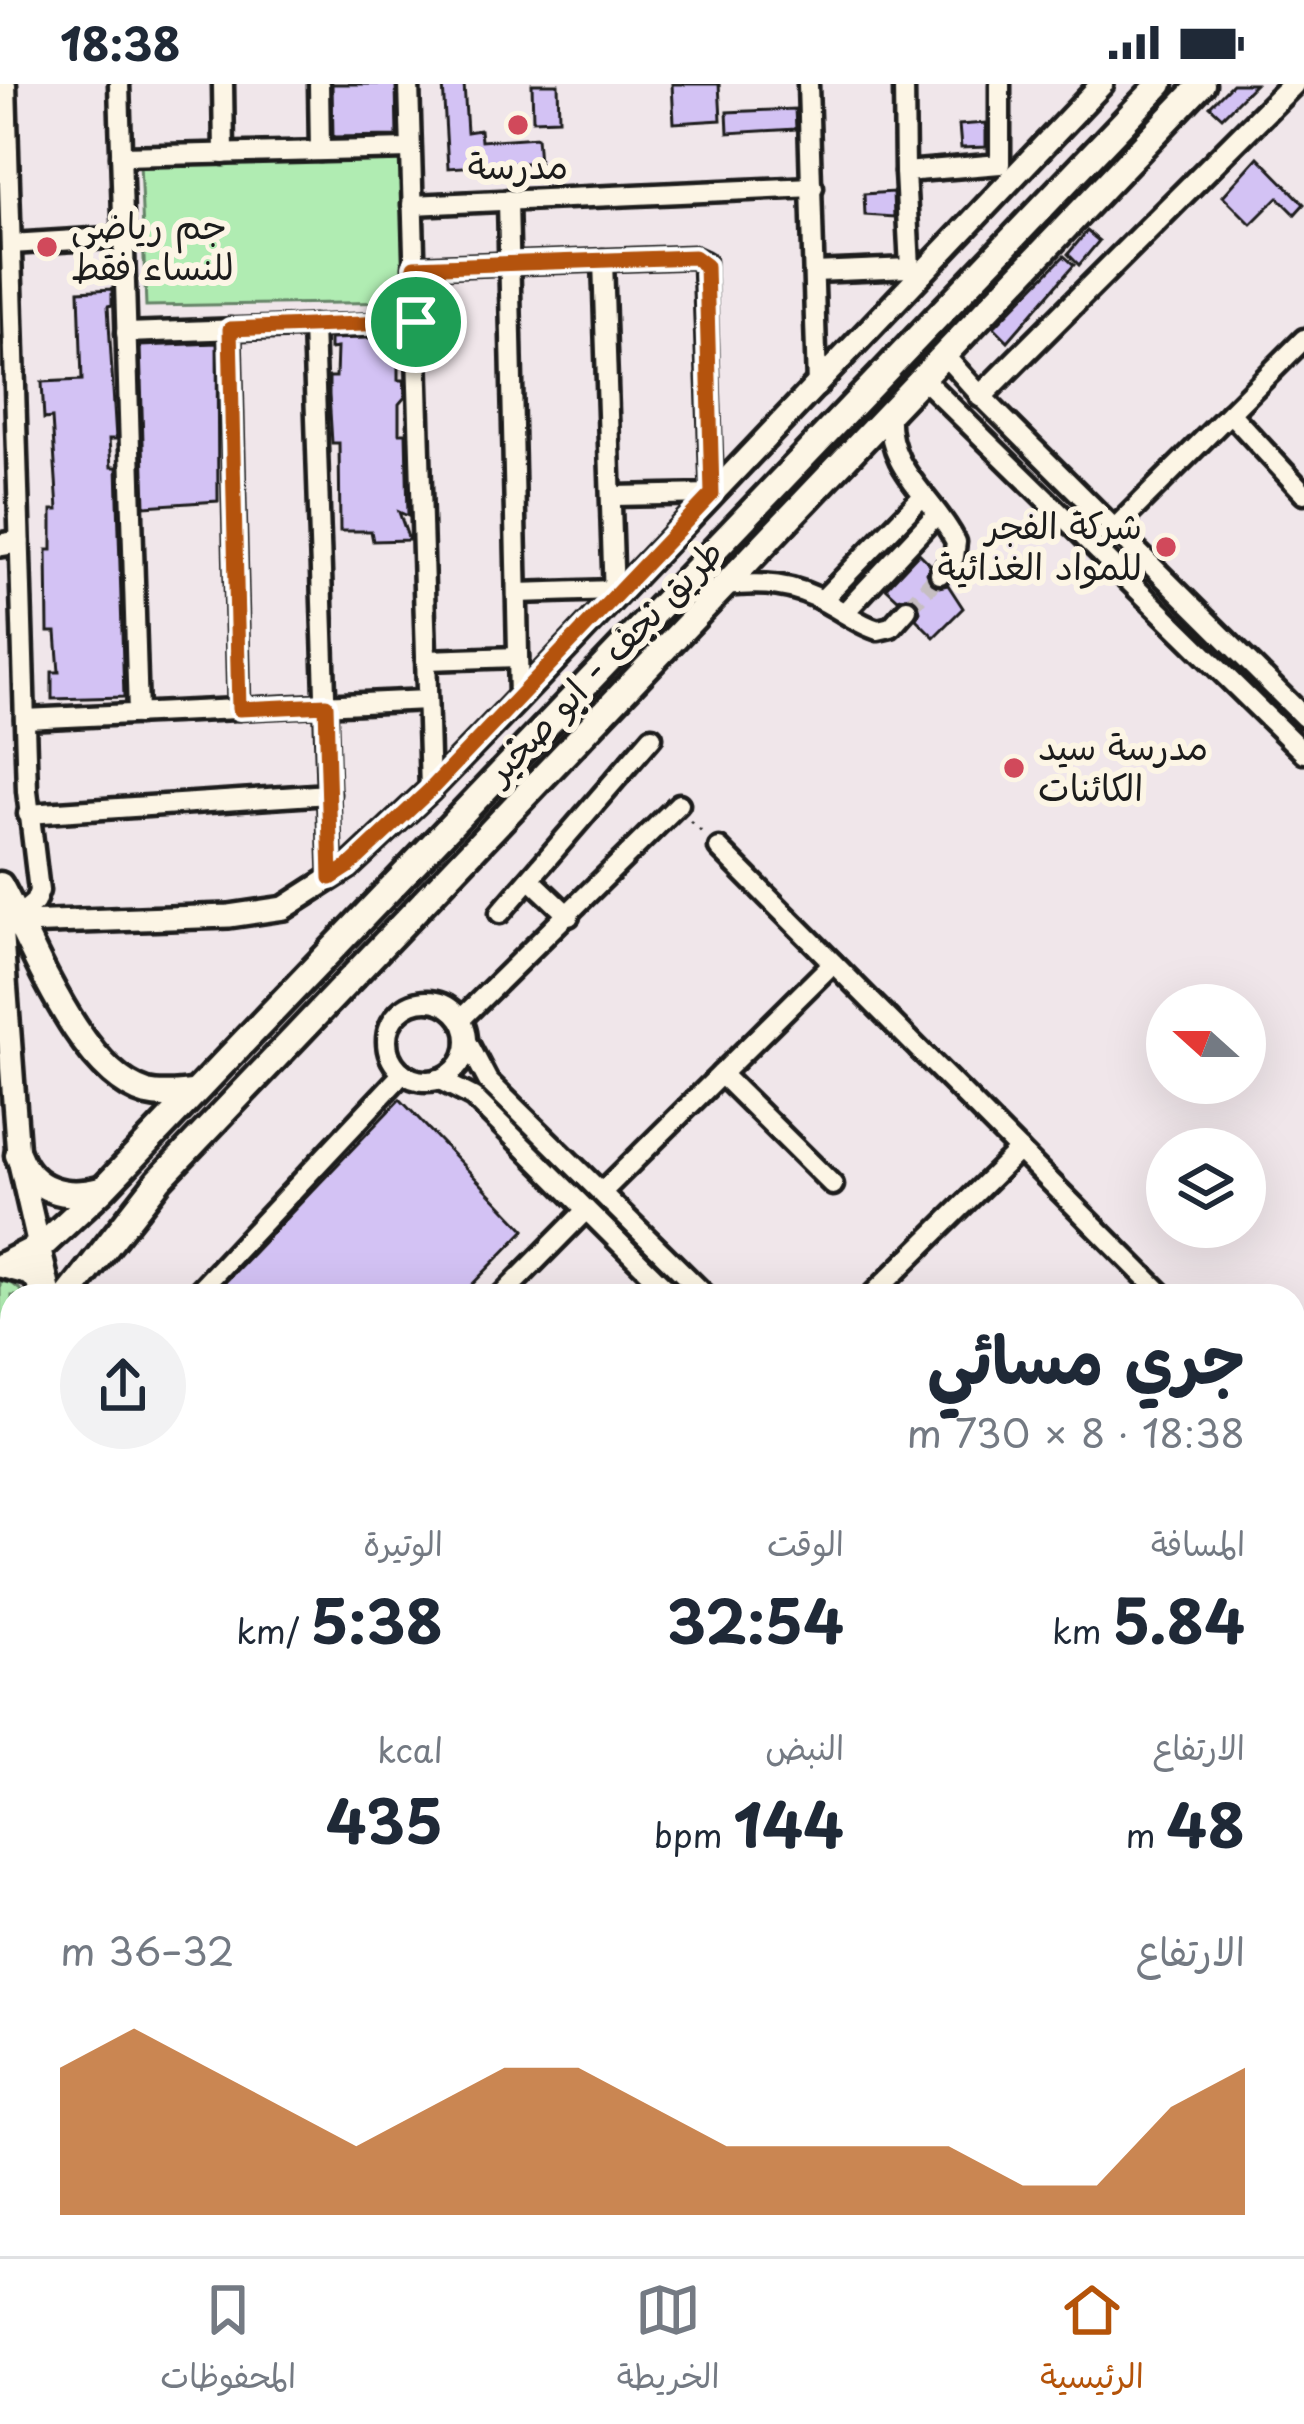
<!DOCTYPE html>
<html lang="ar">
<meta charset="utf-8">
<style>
:root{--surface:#fff;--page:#f2f2f3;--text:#1f2937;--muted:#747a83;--line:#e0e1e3;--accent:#b45309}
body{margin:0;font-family:"Playpen Sans","Playpen Sans Arabic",sans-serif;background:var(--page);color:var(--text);direction:rtl;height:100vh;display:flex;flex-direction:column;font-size:45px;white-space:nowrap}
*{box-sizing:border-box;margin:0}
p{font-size:39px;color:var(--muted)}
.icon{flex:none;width:66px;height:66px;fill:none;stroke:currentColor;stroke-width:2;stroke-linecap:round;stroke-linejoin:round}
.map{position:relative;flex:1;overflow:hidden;direction:ltr}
.panel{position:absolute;left:0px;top:1200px;width:1305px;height:972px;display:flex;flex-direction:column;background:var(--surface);border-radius:36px 36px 0 0;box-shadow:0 12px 48px #0002;direction:rtl}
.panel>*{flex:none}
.needle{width:78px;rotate:291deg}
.controls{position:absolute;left:1146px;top:900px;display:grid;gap:24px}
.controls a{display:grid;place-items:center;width:120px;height:120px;border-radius:50%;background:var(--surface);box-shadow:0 12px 48px #0002;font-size:60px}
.pin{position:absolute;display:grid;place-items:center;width:102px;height:102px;color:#fff;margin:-51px;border:6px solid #fff;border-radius:50%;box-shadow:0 3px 12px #0007}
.round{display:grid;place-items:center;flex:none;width:126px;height:126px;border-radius:63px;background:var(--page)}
.head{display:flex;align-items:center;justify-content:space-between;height:204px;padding:0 60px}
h1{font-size:66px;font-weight:700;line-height:90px}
.metrics{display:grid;grid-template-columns:repeat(3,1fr);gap:18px;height:204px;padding:12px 60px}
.metrics div{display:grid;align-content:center}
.metrics b{font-size:60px;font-weight:700}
.metrics small{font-size:33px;font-weight:400}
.metrics p{font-size:33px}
.chart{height:336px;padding:24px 60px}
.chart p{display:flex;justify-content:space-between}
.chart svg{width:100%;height:216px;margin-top:12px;fill:var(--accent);opacity:.7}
.status{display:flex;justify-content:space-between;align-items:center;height:84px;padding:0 60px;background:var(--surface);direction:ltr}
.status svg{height:33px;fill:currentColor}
.tabs{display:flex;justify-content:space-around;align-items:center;height:168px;border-top:3px solid var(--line);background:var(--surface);font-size:33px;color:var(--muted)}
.tabs a{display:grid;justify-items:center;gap:6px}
.tabs .current{color:var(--accent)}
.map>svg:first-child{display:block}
.green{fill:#b0ecb2;stroke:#668467;stroke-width:3}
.building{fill:#d3c2f4;stroke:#1c1c1c;stroke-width:3}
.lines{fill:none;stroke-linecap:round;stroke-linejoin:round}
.minor-tunnel{stroke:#c6bec1;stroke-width:18;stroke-dasharray:18 9;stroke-linecap:butt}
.minor-casing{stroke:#1c1c1c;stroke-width:27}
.major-casing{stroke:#1c1c1c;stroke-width:30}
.highway-casing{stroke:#1c1c1c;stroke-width:33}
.path{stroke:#1c1c1c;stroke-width:3;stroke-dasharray:3 9;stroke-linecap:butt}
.minor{stroke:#fcf5e5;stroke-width:18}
.major{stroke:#fcf5e5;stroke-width:21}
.highway{stroke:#fcf5e5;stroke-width:24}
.route-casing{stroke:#fff;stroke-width:24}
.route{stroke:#b45309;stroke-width:15}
.poi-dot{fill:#d1495b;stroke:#fcf5e5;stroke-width:4.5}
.labels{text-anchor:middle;stroke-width:12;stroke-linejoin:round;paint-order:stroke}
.poi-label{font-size:36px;fill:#1c1c1c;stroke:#fcf5e5;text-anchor:start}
.street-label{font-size:36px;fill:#1c1c1c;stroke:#fcf5e5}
</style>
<div class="status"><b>18:38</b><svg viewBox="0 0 49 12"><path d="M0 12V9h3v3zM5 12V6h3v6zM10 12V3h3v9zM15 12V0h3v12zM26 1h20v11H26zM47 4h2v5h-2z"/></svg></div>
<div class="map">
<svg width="1304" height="2172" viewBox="0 0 1304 2172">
<rect width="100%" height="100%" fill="#f0e6ea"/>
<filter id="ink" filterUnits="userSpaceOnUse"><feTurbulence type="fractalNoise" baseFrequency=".00833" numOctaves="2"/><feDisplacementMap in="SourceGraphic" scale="24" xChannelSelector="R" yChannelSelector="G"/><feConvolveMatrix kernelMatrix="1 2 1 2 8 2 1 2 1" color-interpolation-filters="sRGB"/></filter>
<g filter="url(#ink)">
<g class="green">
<polygon points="401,68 407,218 146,222 140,78"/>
<polygon points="0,1197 13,1200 28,1212 12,1212 12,1275 0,1283"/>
</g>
<g class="building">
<polygon points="332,0 396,0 397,52 333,53"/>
<polygon points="443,0 464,0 467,48 480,46 481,57 537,53 539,78 448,84"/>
<polygon points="532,0 558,0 559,35 533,36"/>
<polygon points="672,0 719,0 721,36 674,39"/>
<polygon points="1232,0 1255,0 1222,33 1210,22"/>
<polygon points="795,25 796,45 728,49 727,28"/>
<polygon points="986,39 986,63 961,64 959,41"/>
<polygon points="1258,73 1304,120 1295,130 1278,113 1251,140 1223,112"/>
<polygon points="893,108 894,133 865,131 864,110"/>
<polygon points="1087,147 1099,157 1079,181 1068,170"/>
<polygon points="1064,172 1074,181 1008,257 994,243"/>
<polygon points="112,205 112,221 108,222 116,355 109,355 111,383 117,383 124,613 52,615 52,588 59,588 56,548 48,548 47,466 52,466 52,426 58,426 52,334 44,335 42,298 82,296 79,207"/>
<polygon points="403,253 404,270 398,273 398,296 404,296 405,313 399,320 399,349 406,349 408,432 399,428 409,456 373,457 371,447 340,447 339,359 332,359 329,311 329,293 336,293 337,264 330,265 330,255"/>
<polygon points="217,259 218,417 145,422 140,262"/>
<polygon points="919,469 930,480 927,489 931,500 939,503 948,501 963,524 934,553 916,535 920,527 917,516 909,512 898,515 886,504"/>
<polygon points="400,1015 525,1146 461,1212 212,1212"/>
</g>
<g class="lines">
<polyline class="minor-tunnel" points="907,525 940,490"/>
<defs>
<g id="minor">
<polyline points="6,0 27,707 39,807 35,818 17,833"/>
<polyline points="119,0 138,630"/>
<polyline points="223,0 224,70"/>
<polyline points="319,0 320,67"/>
<polyline points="409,0 430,706"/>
<polyline points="808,0 817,303"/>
<polyline points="904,0 905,88"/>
<polyline points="121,72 410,65"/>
<polyline points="508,116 519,614"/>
<polyline points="412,121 813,103"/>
<polyline points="11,160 124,153"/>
<polyline points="603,176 614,514"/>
<polyline points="414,183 693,173 704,178 712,410 614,412"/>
<polyline points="814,188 910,184 905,88 1000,80 1000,0"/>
<polyline points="313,242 331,794"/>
<polyline points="230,245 239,625"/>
<polyline points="126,249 416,239"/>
<polyline points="944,271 981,312 1304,633"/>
<polyline points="922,294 1304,669"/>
<path d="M890,328C886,387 932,410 956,458L954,473L940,490"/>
<polyline points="1230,329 1304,409"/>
<polyline points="1115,444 1304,255"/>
<path d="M724,502C762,498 793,499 827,519C844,528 860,541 878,546L891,543L907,525"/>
<polyline points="517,509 614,506"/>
<polyline points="822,516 922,413"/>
<polyline points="844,529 936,431"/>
<polyline points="426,576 518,573"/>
<polyline points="25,635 427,616"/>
<polyline points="28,730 329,710"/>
<polyline points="719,764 1164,1212"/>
<polyline points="530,795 569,832"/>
<polyline points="500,829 652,653"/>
<circle cx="427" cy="957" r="40"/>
<polyline points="461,935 679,720"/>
<polyline points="467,957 488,997 706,1212"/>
<polyline points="721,990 833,1101"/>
<polyline points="438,995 473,1013 673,1212"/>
<polyline points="602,1108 833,879"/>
<polyline points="194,1212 403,989"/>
<polyline points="501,1212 586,1126"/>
<polyline points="871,1212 1019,1066"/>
<polyline points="1293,1342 1304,1353"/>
<polyline points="0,1418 12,1405"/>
<polyline points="1293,1622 1304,1612"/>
<polyline points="0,1717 12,1705"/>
<polyline points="0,1773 12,1785"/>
<polyline points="1293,1806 1304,1817"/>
<polyline points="0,1811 12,1823"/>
<polyline points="1293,1838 1304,1850"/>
<polyline points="1293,1971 1304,1959"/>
<polyline points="1293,2001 1304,1990"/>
<polyline points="0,2079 12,2067"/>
<polyline points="350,2160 362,2172"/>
<polyline points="386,2160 398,2172"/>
<polyline points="997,2160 1008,2172"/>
<polyline points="591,2166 597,2172"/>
<polyline points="269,2172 281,2160"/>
<polyline points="881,2172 894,2160"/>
<polyline points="1090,2172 1102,2160"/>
<polyline points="1123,2172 1135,2160"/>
</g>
<g id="major">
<polyline points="981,312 1293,0"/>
<polyline points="0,461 18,458"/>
<polyline points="0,829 18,1071 49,1206"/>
<polyline points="21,839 229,832 284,824 348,783 430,706 519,614 1102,0"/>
</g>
<g id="highway">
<path d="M0,801C32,859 79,989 147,1009C162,1013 178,1010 193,1009"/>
<path d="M18,1071C32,1107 66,1115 100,1106"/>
<polyline points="5,1180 44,1160 103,1105 1160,0"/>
<polyline points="2,1181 32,1189 50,1212"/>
<polyline points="68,1212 159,1096 1202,0"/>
<polyline points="0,1303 12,1298"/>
</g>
</defs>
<use href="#minor" class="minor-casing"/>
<use href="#major" class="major-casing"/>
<use href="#highway" class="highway-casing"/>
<polyline class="path" points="690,737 705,751"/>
<use href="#minor" class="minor"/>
<use href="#major" class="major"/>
<use href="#highway" class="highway"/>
</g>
</g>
<g class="lines" filter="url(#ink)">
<defs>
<polygon id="route" points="694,173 706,182 712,410 430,706 348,783 331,794 326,621 239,625 230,245 416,238 414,183"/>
</defs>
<use href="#route" class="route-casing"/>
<use href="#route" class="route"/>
</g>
<g class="poi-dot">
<circle cx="518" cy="41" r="12"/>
<circle cx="47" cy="163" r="12"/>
<circle cx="1166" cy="463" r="12"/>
<circle cx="1014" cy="684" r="12"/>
</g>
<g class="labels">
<g class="poi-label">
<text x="518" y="95" text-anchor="middle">مدرسة</text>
<text x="71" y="155">جم رياضي<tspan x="71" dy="41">للنساء فقط</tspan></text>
<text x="1142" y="455" text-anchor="end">شركة الفجر<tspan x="1142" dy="41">للمواد الغذائية</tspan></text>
<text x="1038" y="676">مدرسة سيد<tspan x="1038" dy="41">الكائنات</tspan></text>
</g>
<g class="street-label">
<text transform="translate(604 577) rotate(-46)" y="13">طريق نجف - ابو صخير</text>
</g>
</g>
</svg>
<div class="controls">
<a><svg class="needle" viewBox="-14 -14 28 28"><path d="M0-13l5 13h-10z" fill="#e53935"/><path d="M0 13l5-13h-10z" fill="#747a83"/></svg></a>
<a><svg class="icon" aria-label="layers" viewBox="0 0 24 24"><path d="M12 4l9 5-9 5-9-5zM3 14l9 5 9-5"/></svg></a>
</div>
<div class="pin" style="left:416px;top:238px;background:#1e9e55"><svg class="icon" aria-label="arrive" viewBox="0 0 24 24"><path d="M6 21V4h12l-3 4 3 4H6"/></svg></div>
<section class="panel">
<div class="head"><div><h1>جري مسائي</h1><p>18:38 · 8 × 730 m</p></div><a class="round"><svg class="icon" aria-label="share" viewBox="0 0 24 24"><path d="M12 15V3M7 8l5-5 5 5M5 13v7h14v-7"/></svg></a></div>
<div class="metrics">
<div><p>المسافة</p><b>5.84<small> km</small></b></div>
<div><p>الوقت</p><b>32:54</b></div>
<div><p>الوتيرة</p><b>5:38<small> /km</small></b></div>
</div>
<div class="metrics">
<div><p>الارتفاع</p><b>48<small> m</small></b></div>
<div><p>النبض</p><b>144<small> bpm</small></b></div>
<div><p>kcal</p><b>435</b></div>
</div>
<div class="chart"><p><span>الارتفاع</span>32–36 m</p>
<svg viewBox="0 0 160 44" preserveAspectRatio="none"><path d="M0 44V14L10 6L20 14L30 22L40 30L50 22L60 14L70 14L80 22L90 30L100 30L110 30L120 30L130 38L140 38L150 22L160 14V44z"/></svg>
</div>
</section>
</div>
<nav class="tabs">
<a class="current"><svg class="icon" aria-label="home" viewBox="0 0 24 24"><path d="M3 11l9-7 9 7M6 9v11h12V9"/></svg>الرئيسية</a>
<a><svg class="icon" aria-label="map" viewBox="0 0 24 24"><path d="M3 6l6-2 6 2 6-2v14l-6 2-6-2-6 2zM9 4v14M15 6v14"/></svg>الخريطة</a>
<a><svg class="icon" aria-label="saved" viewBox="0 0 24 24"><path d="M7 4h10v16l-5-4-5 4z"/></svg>المحفوظات</a>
</nav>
